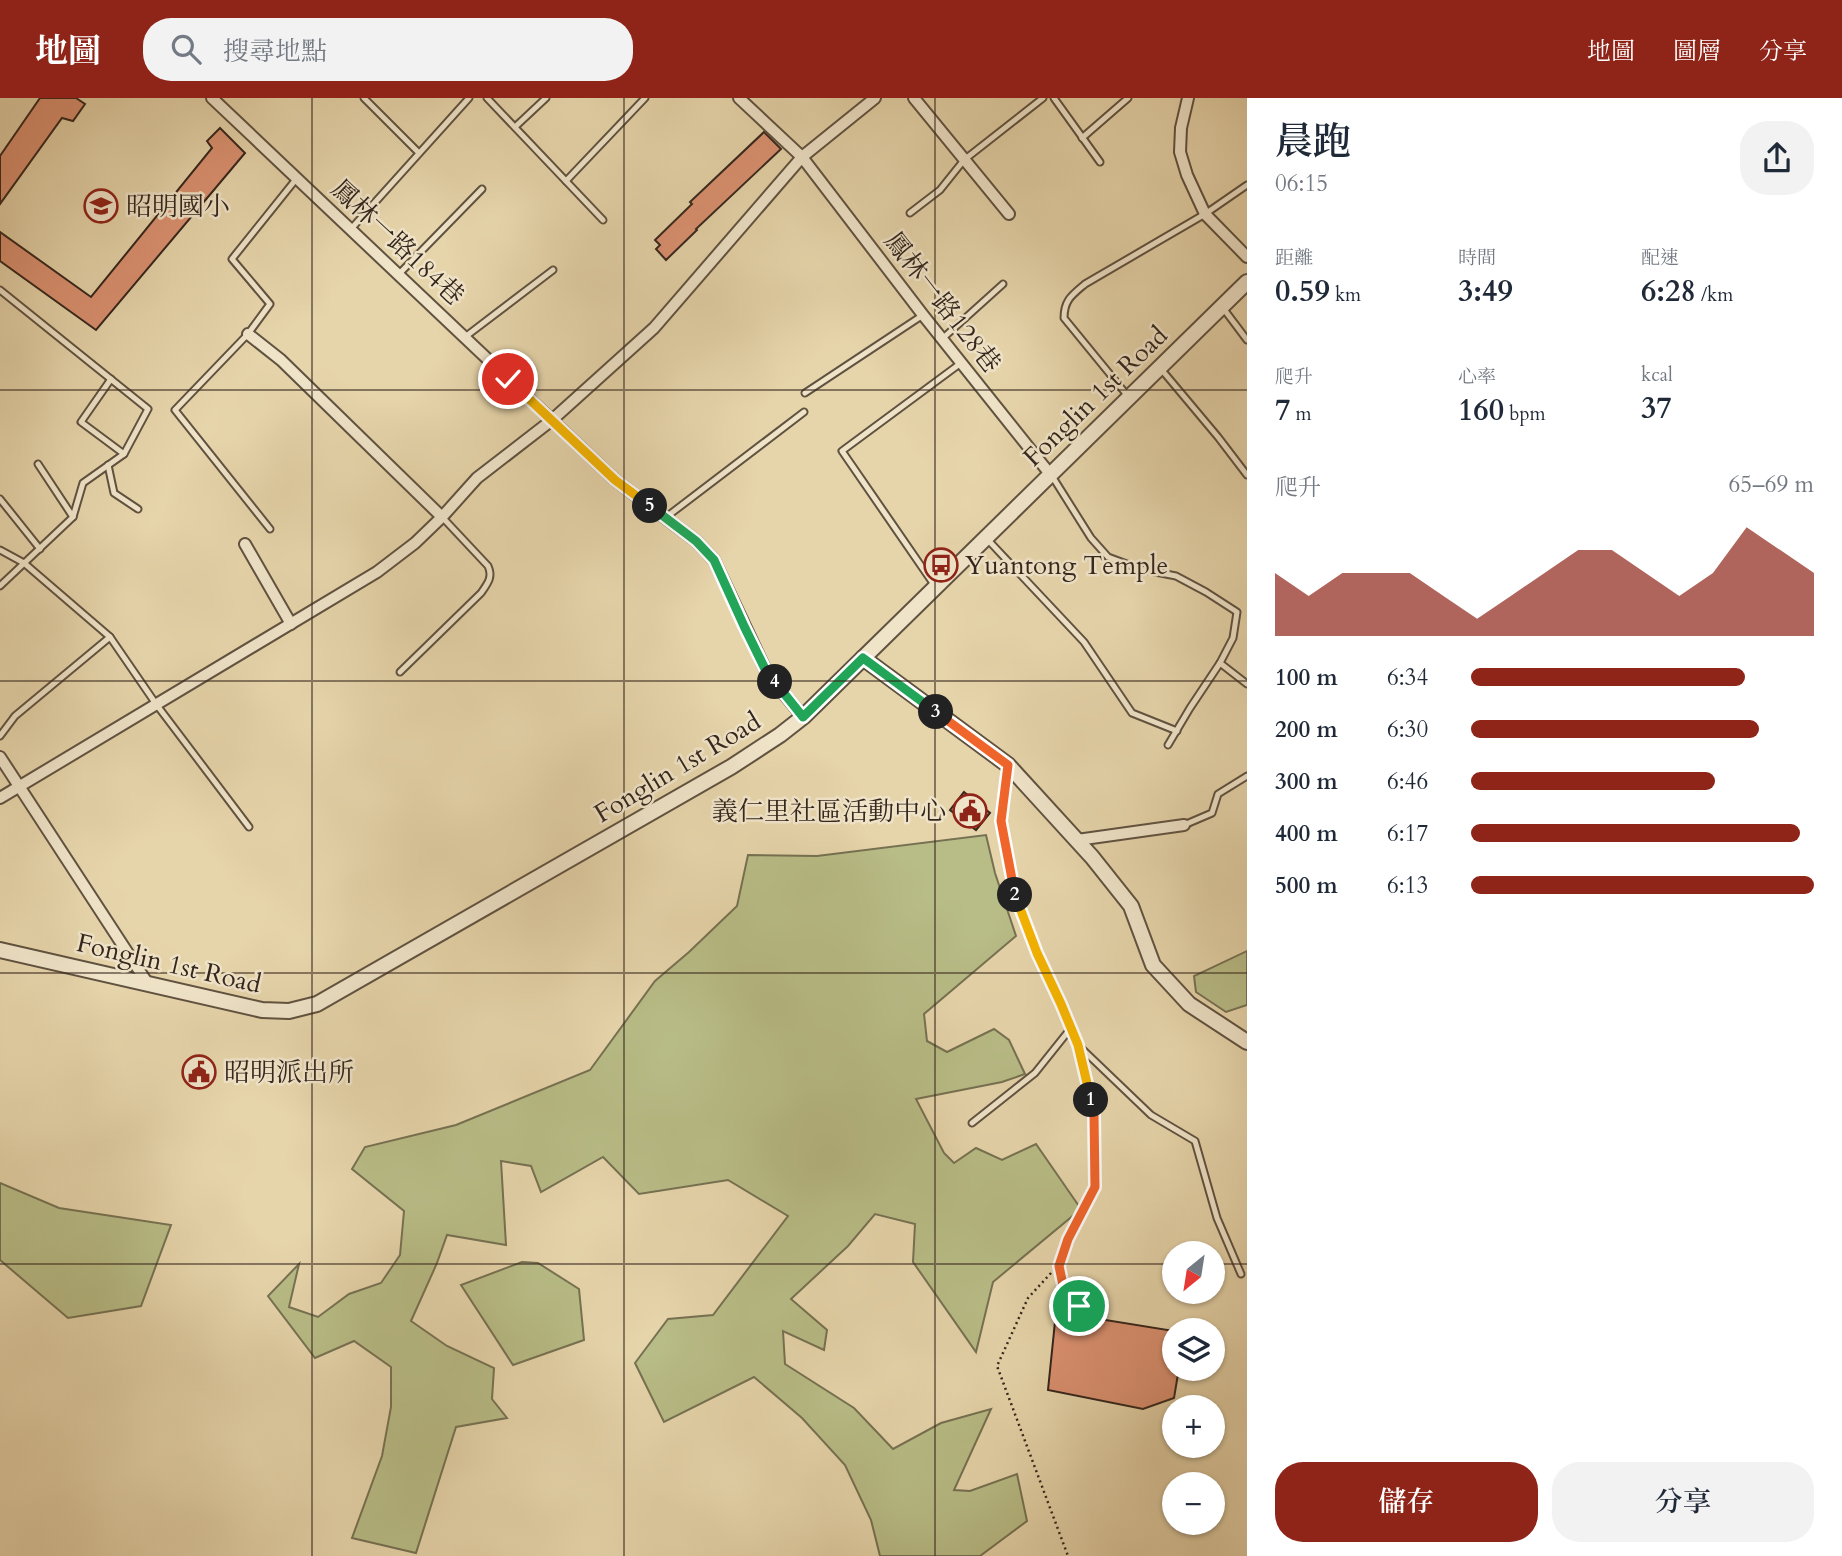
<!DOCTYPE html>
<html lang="zh-TW">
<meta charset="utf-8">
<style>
:root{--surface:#fff;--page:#f2f2f3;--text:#1f2937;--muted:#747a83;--accent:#8f2418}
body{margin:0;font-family:Cardo,"Noto Serif TC",serif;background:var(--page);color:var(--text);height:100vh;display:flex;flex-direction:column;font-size:26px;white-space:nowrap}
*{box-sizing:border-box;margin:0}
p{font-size:23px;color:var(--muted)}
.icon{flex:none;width:38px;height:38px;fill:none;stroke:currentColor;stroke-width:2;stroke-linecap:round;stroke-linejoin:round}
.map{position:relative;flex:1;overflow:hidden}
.drawer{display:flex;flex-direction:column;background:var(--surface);width:595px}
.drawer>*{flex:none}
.needle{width:46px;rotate:210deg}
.buttons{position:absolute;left:1162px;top:1143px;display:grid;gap:14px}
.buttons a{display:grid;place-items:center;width:63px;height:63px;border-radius:50%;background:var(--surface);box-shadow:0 2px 5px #0004;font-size:35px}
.pin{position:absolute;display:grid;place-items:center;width:60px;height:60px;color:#fff;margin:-30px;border:4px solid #fff;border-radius:50%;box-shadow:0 2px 7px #0007}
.km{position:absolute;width:35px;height:35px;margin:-18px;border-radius:50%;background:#222;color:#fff;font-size:19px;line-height:35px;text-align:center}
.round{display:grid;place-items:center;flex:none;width:74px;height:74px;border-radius:28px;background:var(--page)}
.summary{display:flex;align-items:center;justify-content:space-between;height:119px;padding:0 28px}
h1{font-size:38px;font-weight:600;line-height:52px}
.stats{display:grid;grid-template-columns:repeat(3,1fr);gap:10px;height:119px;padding:7px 28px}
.stats div{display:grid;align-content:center}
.stats b{font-size:30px;font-weight:600}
.stats small{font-size:19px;font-weight:400}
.stats p{font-size:19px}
.chart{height:196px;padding:14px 28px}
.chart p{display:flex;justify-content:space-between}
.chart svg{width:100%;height:126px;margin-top:7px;fill:var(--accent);opacity:.7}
.action{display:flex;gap:14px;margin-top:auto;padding:14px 28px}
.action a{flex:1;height:80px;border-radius:28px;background:var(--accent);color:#fff;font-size:28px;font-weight:600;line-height:80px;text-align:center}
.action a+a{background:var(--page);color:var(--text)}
ul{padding:0 28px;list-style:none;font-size:23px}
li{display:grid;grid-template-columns:112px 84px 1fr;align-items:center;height:52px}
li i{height:18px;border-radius:9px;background:var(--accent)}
header{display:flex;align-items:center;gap:42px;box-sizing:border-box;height:98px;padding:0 35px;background:var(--accent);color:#fff}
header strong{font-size:33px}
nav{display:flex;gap:38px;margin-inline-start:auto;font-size:24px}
.search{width:490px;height:63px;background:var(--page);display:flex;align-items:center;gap:18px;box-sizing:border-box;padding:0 24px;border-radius:28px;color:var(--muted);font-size:26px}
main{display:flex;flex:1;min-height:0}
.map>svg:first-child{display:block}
.green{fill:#b8bc86;stroke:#767152;stroke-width:2}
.building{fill:#db9171;stroke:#34261d;stroke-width:2}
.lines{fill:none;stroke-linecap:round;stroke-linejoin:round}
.service-casing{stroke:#605240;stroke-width:9}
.minor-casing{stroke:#605240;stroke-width:14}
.tertiary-casing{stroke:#605240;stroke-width:18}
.path{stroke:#34261d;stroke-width:2.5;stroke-dasharray:2 3.5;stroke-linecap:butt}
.service{stroke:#efe3c8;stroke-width:5}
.minor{stroke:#efe3c8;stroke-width:10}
.tertiary{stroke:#efe3c8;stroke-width:14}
.split-1-casing{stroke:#fff;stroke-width:14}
.split-2-casing{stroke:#fff;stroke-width:14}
.split-3-casing{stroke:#fff;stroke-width:14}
.split-4-casing{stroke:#fff;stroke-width:14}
.split-5-casing{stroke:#fff;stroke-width:14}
.split-6-casing{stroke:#fff;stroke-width:14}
.split-1{stroke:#f0652b;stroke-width:9}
.split-2{stroke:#f5b400;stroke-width:9}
.split-3{stroke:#f0652b;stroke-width:9}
.split-4{stroke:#22a559;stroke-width:9}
.split-5{stroke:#22a559;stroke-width:9}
.split-6{stroke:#f5b400;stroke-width:9}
.grid{fill:none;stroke:#34261d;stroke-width:2;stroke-opacity:0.55}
.labels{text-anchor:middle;stroke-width:5;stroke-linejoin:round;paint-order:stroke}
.poi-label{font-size:26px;fill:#34261d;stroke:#efe3c8;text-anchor:start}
.street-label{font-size:26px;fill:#34261d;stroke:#efe3c8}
</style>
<header>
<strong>地圖</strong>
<div class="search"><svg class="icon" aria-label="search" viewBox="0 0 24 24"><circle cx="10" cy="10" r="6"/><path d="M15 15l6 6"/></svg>搜尋地點</div>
<nav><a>地圖</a><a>圖層</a><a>分享</a></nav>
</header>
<main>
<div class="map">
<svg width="1247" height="1458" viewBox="0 0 1247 1458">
<rect width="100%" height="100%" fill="#e6d4aa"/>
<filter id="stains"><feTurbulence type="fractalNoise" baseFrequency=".00286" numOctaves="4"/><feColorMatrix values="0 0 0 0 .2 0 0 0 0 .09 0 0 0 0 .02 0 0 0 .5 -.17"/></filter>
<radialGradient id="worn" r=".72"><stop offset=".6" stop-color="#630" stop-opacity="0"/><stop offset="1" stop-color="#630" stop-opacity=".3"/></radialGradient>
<g class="green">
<polygon points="986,737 995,775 1016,838 924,916 927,943 947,954 994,931 1009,942 1025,976 1002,984 916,1001 944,1055 954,1065 976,1050 1002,1062 1036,1046 1081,1111 993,1184 976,1254 913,1164 915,1126 875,1116 848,1148 791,1201 827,1232 824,1252 783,1233 785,1266 854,1310 893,1351 941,1325 991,1311 954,1392 970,1393 1017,1376 1027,1423 980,1458 880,1458 871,1422 845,1367 802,1320 754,1279 664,1324 635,1265 668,1221 713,1217 788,1118 728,1082 639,1096 603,1059 541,1094 531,1068 501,1063 506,1147 447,1137 437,1165 411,1223 447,1248 494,1270 492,1301 507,1320 456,1329 416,1455 352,1440 382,1358 391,1309 391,1269 354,1243 315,1260 268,1198 299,1166 289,1209 318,1219 349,1196 381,1185 400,1157 404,1113 352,1071 365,1049 456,1027 590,972 655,883 689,854 737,808 748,757 817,758"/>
<polygon points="1247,853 1247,907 1226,914 1196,894 1194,878"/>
<polygon points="0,1085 59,1110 171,1127 141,1208 68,1220 0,1162"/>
<polygon points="522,1164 538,1165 579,1191 584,1242 513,1267 461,1187"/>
</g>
<g class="building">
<polygon points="40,0 76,0 85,6 73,23 62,20 0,106 0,58"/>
<polygon points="220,30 245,55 96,232 0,163 0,134 91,199 212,50 207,43"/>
<polygon points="764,34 781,51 696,131 697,132 666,162 656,151 660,147 655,142 692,106 690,104"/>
<polygon points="964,694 990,715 976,732 950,712"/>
<polygon points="1056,1214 1174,1233 1174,1270 1179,1270 1174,1300 1143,1311 1048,1292"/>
</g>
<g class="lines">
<defs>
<g id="service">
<polyline points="364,0 419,55"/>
<polyline points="487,0 603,122"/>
<polyline points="1054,0 1100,64"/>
<polyline points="515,29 546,0"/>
<polyline points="1082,40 1128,0"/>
<polyline points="566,83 645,0"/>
<polyline points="910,115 940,92 964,62 1043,0"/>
<polyline points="351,131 469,0"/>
<polyline points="399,176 482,91"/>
<polyline points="0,192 148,311 124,356 83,385 73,419 0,488"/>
<polyline points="1223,210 1247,242"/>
<polyline points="465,239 553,172"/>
<polyline points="942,241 1003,186"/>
<polyline points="1161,271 1218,339 1247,377"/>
<polyline points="111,281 81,324 124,356"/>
<polyline points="805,295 923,217"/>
<path d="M1127,297L1064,220C1064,202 1072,197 1085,186L1205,116L1247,87"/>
<polyline points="38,366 73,419"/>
<polyline points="108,367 114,395 138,411"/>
<polyline points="1052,378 1091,440 1108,459 1140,471 1176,478 1206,494 1237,514 1233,540 1220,565 1190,610 1168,647"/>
<polyline points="0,401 40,451"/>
<polyline points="665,420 804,314"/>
<polyline points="270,431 175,312 248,236 270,206 232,161 297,80"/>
<polyline points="988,442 1084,544 1132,615 1177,633"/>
<polyline points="0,452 24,465 110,539 156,606 249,729"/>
<polyline points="935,488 842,353 961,265"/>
<polyline points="1220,565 1247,586"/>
<path d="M400,574L481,495C488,485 493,479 488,468L443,420"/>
<polyline points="0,638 15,618 110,539"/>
<polyline points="1007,670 1001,723 1015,798 1037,855 1061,906 1078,947 1095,1016 1095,1089 1068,1141 1059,1168 1063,1187 1079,1208"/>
<polyline points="1184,727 1212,715 1218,696 1247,678"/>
<polyline points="1080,949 1151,1017 1195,1043 1217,1120 1241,1176"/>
<polyline points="972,1025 1035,975 1071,930"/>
</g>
<g id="minor">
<polyline points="212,0 615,382 696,443 714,462 767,575 803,619"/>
<polyline points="739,0 802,59 923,217 1050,376"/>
<polyline points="914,0 1009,116"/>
<polyline points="1188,0 1181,30 1180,54 1187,77 1205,116 1247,159"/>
<polyline points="248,236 281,262 442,419"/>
<polyline points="245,446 291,526"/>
<polyline points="0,659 148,886"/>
<polyline points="0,700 377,474 415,445 442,419 477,380 552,322 654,230 802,59 875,0"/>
<polyline points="1077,742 1184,727"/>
</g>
<g id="tertiary">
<polyline points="863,560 1008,667 1092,759 1131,808 1153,867 1189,906 1247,944"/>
<polyline points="0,852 262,912 289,913 317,906 731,669 780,637 803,619 1247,184"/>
</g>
</defs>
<use href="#service" class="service-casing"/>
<use href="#minor" class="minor-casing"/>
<use href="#tertiary" class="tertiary-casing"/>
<polyline class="path" points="1051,1175 1028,1200 997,1268 1068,1458"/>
<use href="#service" class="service"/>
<use href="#minor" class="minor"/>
<use href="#tertiary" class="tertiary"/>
</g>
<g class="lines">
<defs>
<polyline id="split-1" points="1079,1208 1063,1187 1059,1168 1068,1141 1095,1089 1094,1016 1091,1002"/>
<polyline id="split-2" points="1015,797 1037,855 1061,906 1078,947 1091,1002"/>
<polyline id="split-3" points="936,614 1008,667 1001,723 1015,797"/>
<polyline id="split-4" points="775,584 803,619 863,560 936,614"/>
<polyline id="split-5" points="650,408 696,443 714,462 744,528 767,575 775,584"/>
<polyline id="split-6" points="508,281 615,382 650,408"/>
</defs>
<use href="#split-1" class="split-1-casing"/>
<use href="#split-2" class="split-2-casing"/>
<use href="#split-3" class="split-3-casing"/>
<use href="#split-4" class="split-4-casing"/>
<use href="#split-5" class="split-5-casing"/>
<use href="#split-6" class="split-6-casing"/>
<use href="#split-1" class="split-1"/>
<use href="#split-2" class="split-2"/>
<use href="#split-3" class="split-3"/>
<use href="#split-4" class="split-4"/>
<use href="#split-5" class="split-5"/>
<use href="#split-6" class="split-6"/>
</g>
<path class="grid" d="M312,0V1458M624,0V1458M935,0V1458M0,292H1247M0,583H1247M0,875H1247M0,1166H1174M1213,1166H1247"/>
<defs>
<symbol id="school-ring" viewBox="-11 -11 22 22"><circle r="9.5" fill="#efe3c8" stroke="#8f2418" stroke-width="1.5"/><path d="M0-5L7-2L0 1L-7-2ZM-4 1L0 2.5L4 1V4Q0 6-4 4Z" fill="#8f2418"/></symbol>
<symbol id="bus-ring" viewBox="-11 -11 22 22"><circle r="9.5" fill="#efe3c8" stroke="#8f2418" stroke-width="1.5"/><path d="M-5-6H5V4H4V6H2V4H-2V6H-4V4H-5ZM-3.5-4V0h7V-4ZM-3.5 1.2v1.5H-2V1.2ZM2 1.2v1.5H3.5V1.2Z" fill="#8f2418"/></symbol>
<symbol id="civic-ring" viewBox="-11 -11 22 22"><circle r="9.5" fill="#efe3c8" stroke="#8f2418" stroke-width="1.5"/><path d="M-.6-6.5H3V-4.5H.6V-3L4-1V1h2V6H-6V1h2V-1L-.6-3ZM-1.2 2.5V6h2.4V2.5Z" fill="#8f2418"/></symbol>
</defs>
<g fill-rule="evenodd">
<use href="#school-ring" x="82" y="89" width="38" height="38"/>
<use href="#bus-ring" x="922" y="448" width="38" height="38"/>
<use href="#civic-ring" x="951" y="694" width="38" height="38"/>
<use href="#civic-ring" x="180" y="955" width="38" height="38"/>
</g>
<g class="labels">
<g class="poi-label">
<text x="126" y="117">昭明國小</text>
<text x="965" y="476">Yuantong Temple</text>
<text x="946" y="722" text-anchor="end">義仁里社區活動中心</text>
<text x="224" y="983">昭明派出所</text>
</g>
<g class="street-label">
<text transform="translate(398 144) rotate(43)" y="9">鳳林一路184巷</text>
<text transform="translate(943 204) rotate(52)" y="9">鳳林一路128巷</text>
<text transform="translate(1095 298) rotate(-44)" y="9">Fonglin 1st Road</text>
<text transform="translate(677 669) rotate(-31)" y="9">Fonglin 1st Road</text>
<text transform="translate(169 865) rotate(13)" y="9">Fonglin 1st Road</text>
</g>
</g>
<rect width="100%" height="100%" filter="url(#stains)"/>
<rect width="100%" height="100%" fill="url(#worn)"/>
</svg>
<div class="buttons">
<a><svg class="needle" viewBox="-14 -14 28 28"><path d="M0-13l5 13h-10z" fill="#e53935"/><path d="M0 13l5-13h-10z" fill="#747a83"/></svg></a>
<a><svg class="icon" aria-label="layers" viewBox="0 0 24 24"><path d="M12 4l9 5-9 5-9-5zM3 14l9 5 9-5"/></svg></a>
<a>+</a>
<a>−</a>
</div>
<div class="pin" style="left:1079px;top:1208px;background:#1e9e55"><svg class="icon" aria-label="arrive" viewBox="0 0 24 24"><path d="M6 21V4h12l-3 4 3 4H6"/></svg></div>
<div class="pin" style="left:508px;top:281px;background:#d93025"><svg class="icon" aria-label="check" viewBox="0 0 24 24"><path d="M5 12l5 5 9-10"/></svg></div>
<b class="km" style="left:1091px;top:1002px">1</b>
<b class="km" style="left:1015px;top:797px">2</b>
<b class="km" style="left:936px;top:614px">3</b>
<b class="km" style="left:775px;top:584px">4</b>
<b class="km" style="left:650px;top:408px">5</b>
</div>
<section class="drawer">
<div class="summary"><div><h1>晨跑</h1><p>06:15</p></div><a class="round"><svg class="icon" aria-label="share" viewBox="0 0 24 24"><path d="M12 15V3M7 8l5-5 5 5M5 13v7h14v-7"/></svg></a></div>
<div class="stats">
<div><p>距離</p><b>0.59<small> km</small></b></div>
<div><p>時間</p><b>3:49</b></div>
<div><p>配速</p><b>6:28<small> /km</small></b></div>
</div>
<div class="stats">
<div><p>爬升</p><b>7<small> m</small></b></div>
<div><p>心率</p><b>160<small> bpm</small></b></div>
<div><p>kcal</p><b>37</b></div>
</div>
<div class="chart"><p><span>爬升</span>65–69 m</p>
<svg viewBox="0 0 160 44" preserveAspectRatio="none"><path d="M0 44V22L10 30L20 22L30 22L40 22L50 30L60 38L70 30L80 22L90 14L100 14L110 22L120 30L130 22L140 6L150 14L160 22V44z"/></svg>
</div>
<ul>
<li><b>100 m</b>6:34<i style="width:80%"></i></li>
<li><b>200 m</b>6:30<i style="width:84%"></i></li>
<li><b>300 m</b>6:46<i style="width:71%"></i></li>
<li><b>400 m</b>6:17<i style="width:96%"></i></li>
<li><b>500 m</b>6:13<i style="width:100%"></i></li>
</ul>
<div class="action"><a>儲存</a><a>分享</a></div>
</section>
</main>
